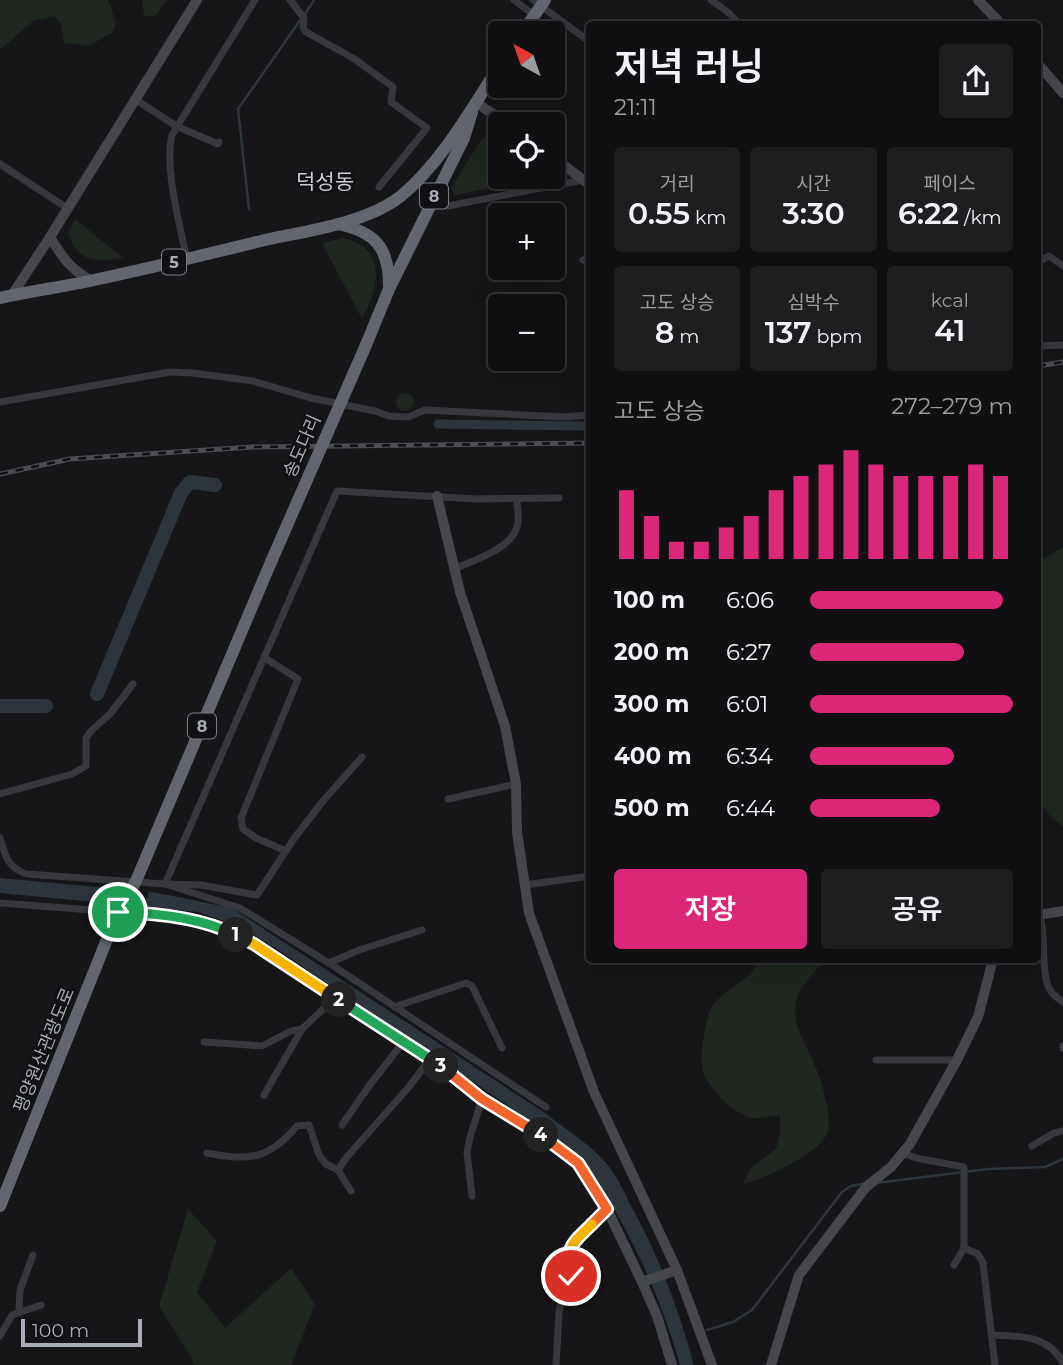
<!DOCTYPE html>
<html lang="ko">
<meta charset="utf-8">
<style>
:root{--surface:#101012;--page:#1e1e20;--text:#f1f3f6;--muted:#9c9d9f;--line:#303032;--accent:#db2777}
body{margin:0;font-family:Montserrat,"Noto Sans KR",sans-serif;background:var(--page);color:var(--text);height:100vh;display:flex;flex-direction:column;font-size:26px;white-space:nowrap}
*{box-sizing:border-box;margin:0}
p{font-size:23px;color:var(--muted)}
.icon{flex:none;width:38px;height:38px;fill:none;stroke:currentColor;stroke-width:2;stroke-linecap:round;stroke-linejoin:round}
.map{position:relative;flex:1;overflow:hidden}
.details{position:absolute;left:586px;top:21px;width:455px;height:942px;display:flex;flex-direction:column;background:var(--surface);border-radius:7px;box-shadow:0 7px 28px #0002,0 0 0 2px var(--line)}
.details>*{flex:none}
.needle{width:46px;rotate:320deg}
.buttons{position:absolute;left:488px;top:21px;display:grid;gap:14px}
.buttons a{display:grid;place-items:center;width:77px;height:77px;border-radius:7px;background:var(--surface);box-shadow:0 7px 28px #0002,0 0 0 2px var(--line);font-size:35px}
.scale{position:absolute;left:21px;bottom:18px;width:121px;box-sizing:border-box;padding-left:7px;border:4px solid #a8adb8;border-top:0;font-size:19px;line-height:24px;white-space:nowrap;color:#a8adb8;-webkit-text-stroke:5px #111113;paint-order:stroke}
.pin{position:absolute;display:grid;place-items:center;width:60px;height:60px;color:#fff;margin:-30px;border:4px solid #fff;border-radius:50%;box-shadow:0 2px 7px #0007}
.km{position:absolute;width:35px;height:35px;margin:-18px;border-radius:50%;background:#222;color:#fff;font-size:19px;line-height:35px;text-align:center}
.round{display:grid;place-items:center;flex:none;width:74px;height:74px;border-radius:7px;background:var(--page)}
.headline{display:flex;align-items:center;justify-content:space-between;height:119px;padding:0 28px}
h1{font-size:38px;font-weight:600;line-height:52px}
.metrics{display:grid;grid-template-columns:repeat(3,1fr);gap:10px;height:119px;padding:7px 28px}
.metrics div{display:grid;align-content:center;border-radius:7px;background:var(--page);text-align:center}
.metrics b{font-size:30px;font-weight:600}
.metrics small{font-size:19px;font-weight:400}
.metrics p{font-size:19px}
.chart{height:196px;padding:14px 28px}
.chart p{display:flex;justify-content:space-between}
.chart svg{width:100%;height:126px;margin-top:7px;stroke:var(--accent);stroke-width:6}
.primary-button{display:flex;gap:14px;margin-top:auto;padding:14px 28px}
.primary-button a{flex:1;height:80px;border-radius:7px;background:var(--accent);color:#fff;font-size:28px;font-weight:600;line-height:80px;text-align:center}
.primary-button a+a{background:var(--page);color:var(--text)}
ul{padding:0 28px;list-style:none;font-size:23px}
li{display:grid;grid-template-columns:112px 84px 1fr;align-items:center;height:52px}
li i{height:18px;border-radius:9px;background:var(--accent)}
.map>svg:first-child{display:block}
.green{fill:#1e261f}
.water{fill:#2c353c}
.pier{fill:#161618}
.lines{fill:none;stroke-linecap:round;stroke-linejoin:round}
.stream{stroke:#2c353c;stroke-width:2.5}
.canal{stroke:#2c353c;stroke-width:9}
.river{stroke:#2c353c;stroke-width:14}
.street{stroke:#37383d;stroke-width:7}
.secondary{stroke:#45474d;stroke-width:10}
.highway{stroke:#63666e;stroke-width:12}
.rail-casing{stroke:#4a4c52;stroke-width:5}
.rail{stroke:#111113;stroke-width:2.5;stroke-dasharray:8;stroke-linecap:butt}
.highway-bridge{stroke:#63666e;stroke-width:12}
.split-1-casing{stroke:#fff;stroke-width:14}
.split-2-casing{stroke:#fff;stroke-width:14}
.split-3-casing{stroke:#fff;stroke-width:14}
.split-4-casing{stroke:#fff;stroke-width:14}
.split-5-casing{stroke:#fff;stroke-width:14}
.split-6-casing{stroke:#fff;stroke-width:14}
.split-1{stroke:#22a559;stroke-width:9}
.split-2{stroke:#f5b400;stroke-width:9}
.split-3{stroke:#22a559;stroke-width:9}
.split-4{stroke:#f0652b;stroke-width:9}
.split-5{stroke:#f0652b;stroke-width:9}
.split-6{stroke:#f5b400;stroke-width:9}
.labels{text-anchor:middle;stroke-width:5;stroke-linejoin:round;paint-order:stroke}
.shield{fill:#111113;stroke:#7b7e86;stroke-width:2}
.shield-label{font-size:16px;font-weight:bold;fill:#a8adb8}
.street-label{font-size:18px;fill:#a8adb8;stroke:#111113}
.quarter-label{font-size:21px;fill:#c9ccd4;stroke:#111113}
</style>
<div class="map">
<svg width="1063" height="1365" viewBox="0 0 1063 1365">
<rect width="100%" height="100%" fill="#161618"/>
<g class="green">
<polygon points="0,0 108,0 116,23 112,33 88,46 64,43 61,24 54,16 33,21 0,50"/>
<polygon points="142,0 166,0 167,1 154,17 144,15"/>
<polygon points="494,129 500,130 500,177 535,177 531,180 455,195 451,188 481,140"/>
<path d="M75,219L123,258C97,262 77,263 68,233Z"/>
<path d="M343,238C388,248 379,288 362,319L322,243Z"/>
<circle cx="405" cy="402" r="9"/>
<polygon points="1063,547 1063,827 1048,814 1038,801 1038,562"/>
<path d="M758,959H827C815,972 800,984 796,1002C791,1027 808,1046 816,1068C822,1082 832,1116 828,1131C822,1154 764,1178 743,1184L750,1169L776,1149L780,1132V1115C769,1116 758,1120 748,1117C731,1110 709,1089 703,1072C699,1059 705,1026 709,1013C718,989 754,982 758,959Z"/>
<polygon points="188,1209 217,1241 197,1292 225,1328 291,1268 315,1304 291,1365 196,1365 159,1306"/>
</g>
<path class="water" d="M0,878L153,892L232,908L545,1113C565,1129 590,1144 607,1164C617,1176 624,1192 631,1206C660,1258 678,1308 694,1365H680C665,1312 645,1264 618,1216C604,1189 591,1166 568,1146L274,947L239,926L198,912L0,893Z"/>
<polygon class="pier" points="114,887 149,892 143,910 108,905"/>
<g class="lines">
<g class="stream">
<polyline points="305,14 314,0"/>
<polyline points="249,209 238,109 301,19"/>
<polyline points="876,1183 988,1169 1045,1167 1063,1159"/>
<polyline points="707,1330 733,1322 752,1310 842,1192 851,1186 863,1184"/>
</g>
<polyline class="canal" points="438,424 590,426"/>
<g class="river">
<polyline points="97,694 181,493 190,482 215,485"/>
<polyline points="0,706 46,706"/>
</g>
<g class="street">
<polyline points="290,0 304,18 303,28 306,32 353,58 393,87 391,102 427,128 379,187"/>
<polyline points="514,0 534,15"/>
<polyline points="533,0 590,42"/>
<polyline points="711,0 729,13 739,24"/>
<polyline points="135,99 176,126 218,144 219,142"/>
<polyline points="0,164 67,208"/>
<polyline points="430,205 448,206 583,180"/>
<path d="M187,259C180,226 164,167 172,135L255,0"/>
<polyline points="583,260 590,265"/>
<polyline points="1038,262 1049,256 1063,266"/>
<polyline points="1038,346 1063,345"/>
<polyline points="0,402 170,372 193,373 253,381 311,398 375,411 389,416 408,417 425,410 563,417 590,415"/>
<path d="M454,569C474,560 510,550 517,527C520,519 517,508 517,500"/>
<polyline points="265,658 298,679 241,818 243,829 256,838 286,851"/>
<polyline points="362,757 323,801 293,840 257,895 201,885 165,884 337,491 476,499 559,498"/>
<polyline points="0,794 72,774 86,766 86,738 91,731 110,714 133,684"/>
<polyline points="448,799 516,784"/>
<path d="M0,838C5,856 8,868 27,874L165,884L240,908L329,963L546,1107"/>
<polyline points="525,885 590,876"/>
<polyline points="0,903 118,912"/>
<path d="M1040,915C1046,937 1041,969 1048,986C1050,993 1057,998 1063,1002"/>
<polyline points="329,963 359,950 422,930"/>
<polyline points="394,1007 466,983 472,986 502,1048"/>
<polyline points="204,1042 262,1046 291,1031 302,1029"/>
<polyline points="1063,1046 1063,1048"/>
<polyline points="876,1060 957,1060"/>
<polyline points="264,1095 302,1029 336,997"/>
<polyline points="342,1125 369,1086 404,1041"/>
<polyline points="1032,1146 1054,1133 1063,1131"/>
<path d="M207,1153C249,1161 268,1160 297,1126L309,1125L319,1155L326,1164L338,1170L351,1191"/>
<polyline points="903,1153 916,1158 964,1167 964,1248 954,1265"/>
<polyline points="338,1170 346,1158 408,1088 431,1058"/>
<polyline points="472,1196 467,1152 470,1137 482,1099"/>
<polyline points="964,1248 978,1254 983,1263 995,1365"/>
<polyline points="19,1311 20,1290 33,1255"/>
<path d="M992,1335C1020,1336 1049,1335 1063,1363"/>
<polyline points="0,1336 12,1315 41,1305"/>
<polyline points="556,1365 559,1313 562,1297 571,1276 568,1252 571,1245 607,1209"/>
</g>
<g class="secondary">
<polyline points="978,0 1001,24"/>
<polyline points="1038,64 1063,93"/>
<polyline points="475,102 508,124"/>
<polyline points="553,157 590,185"/>
<path d="M50,237C62,257 71,270 92,281"/>
<polyline points="12,295 50,237 197,0"/>
<polyline points="437,496 460,592 505,726 516,784 517,832 529,913 594,1092 677,1270 712,1365"/>
<polyline points="118,912 146,913 221,927 254,944 431,1058 482,1099 540,1135 578,1163 607,1209 642,1282 657,1316 672,1365"/>
<polyline points="1038,915 1063,911"/>
<polyline points="642,1282 677,1270"/>
<polyline points="771,1365 799,1275 866,1187 891,1167 910,1144 957,1060 978,1017 993,959"/>
</g>
<g class="highway">
<polyline points="522,33 545,0"/>
<path d="M338,224C375,232 389,247 389,286"/>
<path d="M0,298C31,291 63,287 94,280C151,268 208,254 265,240C307,231 367,223 401,196C442,162 471,109 500,65"/>
<polyline points="366,345 389,289 464,138 472,112"/>
<polyline points="0,1206 118,912 136,881 271,562"/>
</g>
<defs>
<g id="rail">
<polyline points="1038,366 1063,362"/>
<polyline points="0,474 70,459 252,447 590,443"/>
</g>
</defs>
<use href="#rail" class="rail-casing"/>
<use href="#rail" class="rail"/>
<polyline class="highway-bridge" points="271,562 366,345"/>
</g>
<g class="lines">
<defs>
<path id="split-1" d="M118,912C156,913 202,918 236,935"/>
<polyline id="split-2" points="236,935 254,944 339,1000"/>
<polyline id="split-3" points="339,1000 441,1066"/>
<polyline id="split-4" points="441,1066 482,1099 541,1135"/>
<polyline id="split-5" points="541,1135 578,1163 607,1209 592,1224"/>
<path id="split-6" d="M571,1276C567,1244 570,1246 592,1224"/>
</defs>
<use href="#split-1" class="split-1-casing"/>
<use href="#split-2" class="split-2-casing"/>
<use href="#split-3" class="split-3-casing"/>
<use href="#split-4" class="split-4-casing"/>
<use href="#split-5" class="split-5-casing"/>
<use href="#split-6" class="split-6-casing"/>
<use href="#split-1" class="split-1"/>
<use href="#split-2" class="split-2"/>
<use href="#split-3" class="split-3"/>
<use href="#split-4" class="split-4"/>
<use href="#split-5" class="split-5"/>
<use href="#split-6" class="split-6"/>
</g>
<g class="labels">
<g class="shield">
<rect x="420" y="183.5" width="28" height="25" rx="5"/>
<rect x="162" y="249.5" width="24" height="25" rx="5"/>
<rect x="188" y="713.5" width="28" height="25" rx="5"/>
</g>
<g class="shield-label">
<text x="434" y="202">8</text>
<text x="174" y="268">5</text>
<text x="202" y="732">8</text>
</g>
<g class="street-label">
<text transform="translate(302 446) rotate(-66)" y="6">송도다리</text>
<text transform="translate(44 1050) rotate(-68)" y="6">평양원산관광도로</text>
</g>
<g class="quarter-label">
<text x="325" y="189">덕성동</text>
</g>
</g>
</svg>
<div class="buttons">
<a><svg class="needle" viewBox="-14 -14 28 28"><path d="M0-13l5 13h-10z" fill="#e53935"/><path d="M0 13l5-13h-10z" fill="#9c9d9f"/></svg></a>
<a><svg class="icon" aria-label="locate" viewBox="0 0 24 24"><circle cx="12" cy="12" r="6"/><path d="M12 2v4M12 18v4M2 12h4M18 12h4"/></svg></a>
<a>+</a>
<a>−</a>
</div>
<div class="scale">100 m</div>
<div class="pin" style="left:118px;top:912px;background:#1e9e55"><svg class="icon" aria-label="arrive" viewBox="0 0 24 24"><path d="M6 21V4h12l-3 4 3 4H6"/></svg></div>
<div class="pin" style="left:571px;top:1276px;background:#d93025"><svg class="icon" aria-label="check" viewBox="0 0 24 24"><path d="M5 12l5 5 9-10"/></svg></div>
<b class="km" style="left:236px;top:935px">1</b>
<b class="km" style="left:339px;top:1000px">2</b>
<b class="km" style="left:441px;top:1066px">3</b>
<b class="km" style="left:541px;top:1135px">4</b>
<section class="details">
<div class="headline"><div><h1>저녁 러닝</h1><p>21:11</p></div><a class="round"><svg class="icon" aria-label="share" viewBox="0 0 24 24"><path d="M12 15V3M7 8l5-5 5 5M5 13v7h14v-7"/></svg></a></div>
<div class="metrics">
<div><p>거리</p><b>0.55<small> km</small></b></div>
<div><p>시간</p><b>3:30</b></div>
<div><p>페이스</p><b>6:22<small> /km</small></b></div>
</div>
<div class="metrics">
<div><p>고도 상승</p><b>8<small> m</small></b></div>
<div><p>심박수</p><b>137<small> bpm</small></b></div>
<div><p>kcal</p><b>41</b></div>
</div>
<div class="chart"><p><span>고도 상승</span>272–279 m</p>
<svg viewBox="0 0 160 44" preserveAspectRatio="none"><path d="M5 44V20M15 44V29M25 44V38M35 44V38M45 44V33M55 44V29M65 44V20M75 44V15M85 44V11M95 44V6M105 44V11M115 44V15M125 44V15M135 44V15M145 44V11M155 44V15"/></svg>
</div>
<ul>
<li><b>100 m</b>6:06<i style="width:95%"></i></li>
<li><b>200 m</b>6:27<i style="width:76%"></i></li>
<li><b>300 m</b>6:01<i style="width:100%"></i></li>
<li><b>400 m</b>6:34<i style="width:71%"></i></li>
<li><b>500 m</b>6:44<i style="width:64%"></i></li>
</ul>
<div class="primary-button"><a>저장</a><a>공유</a></div>
</section>
</div>
